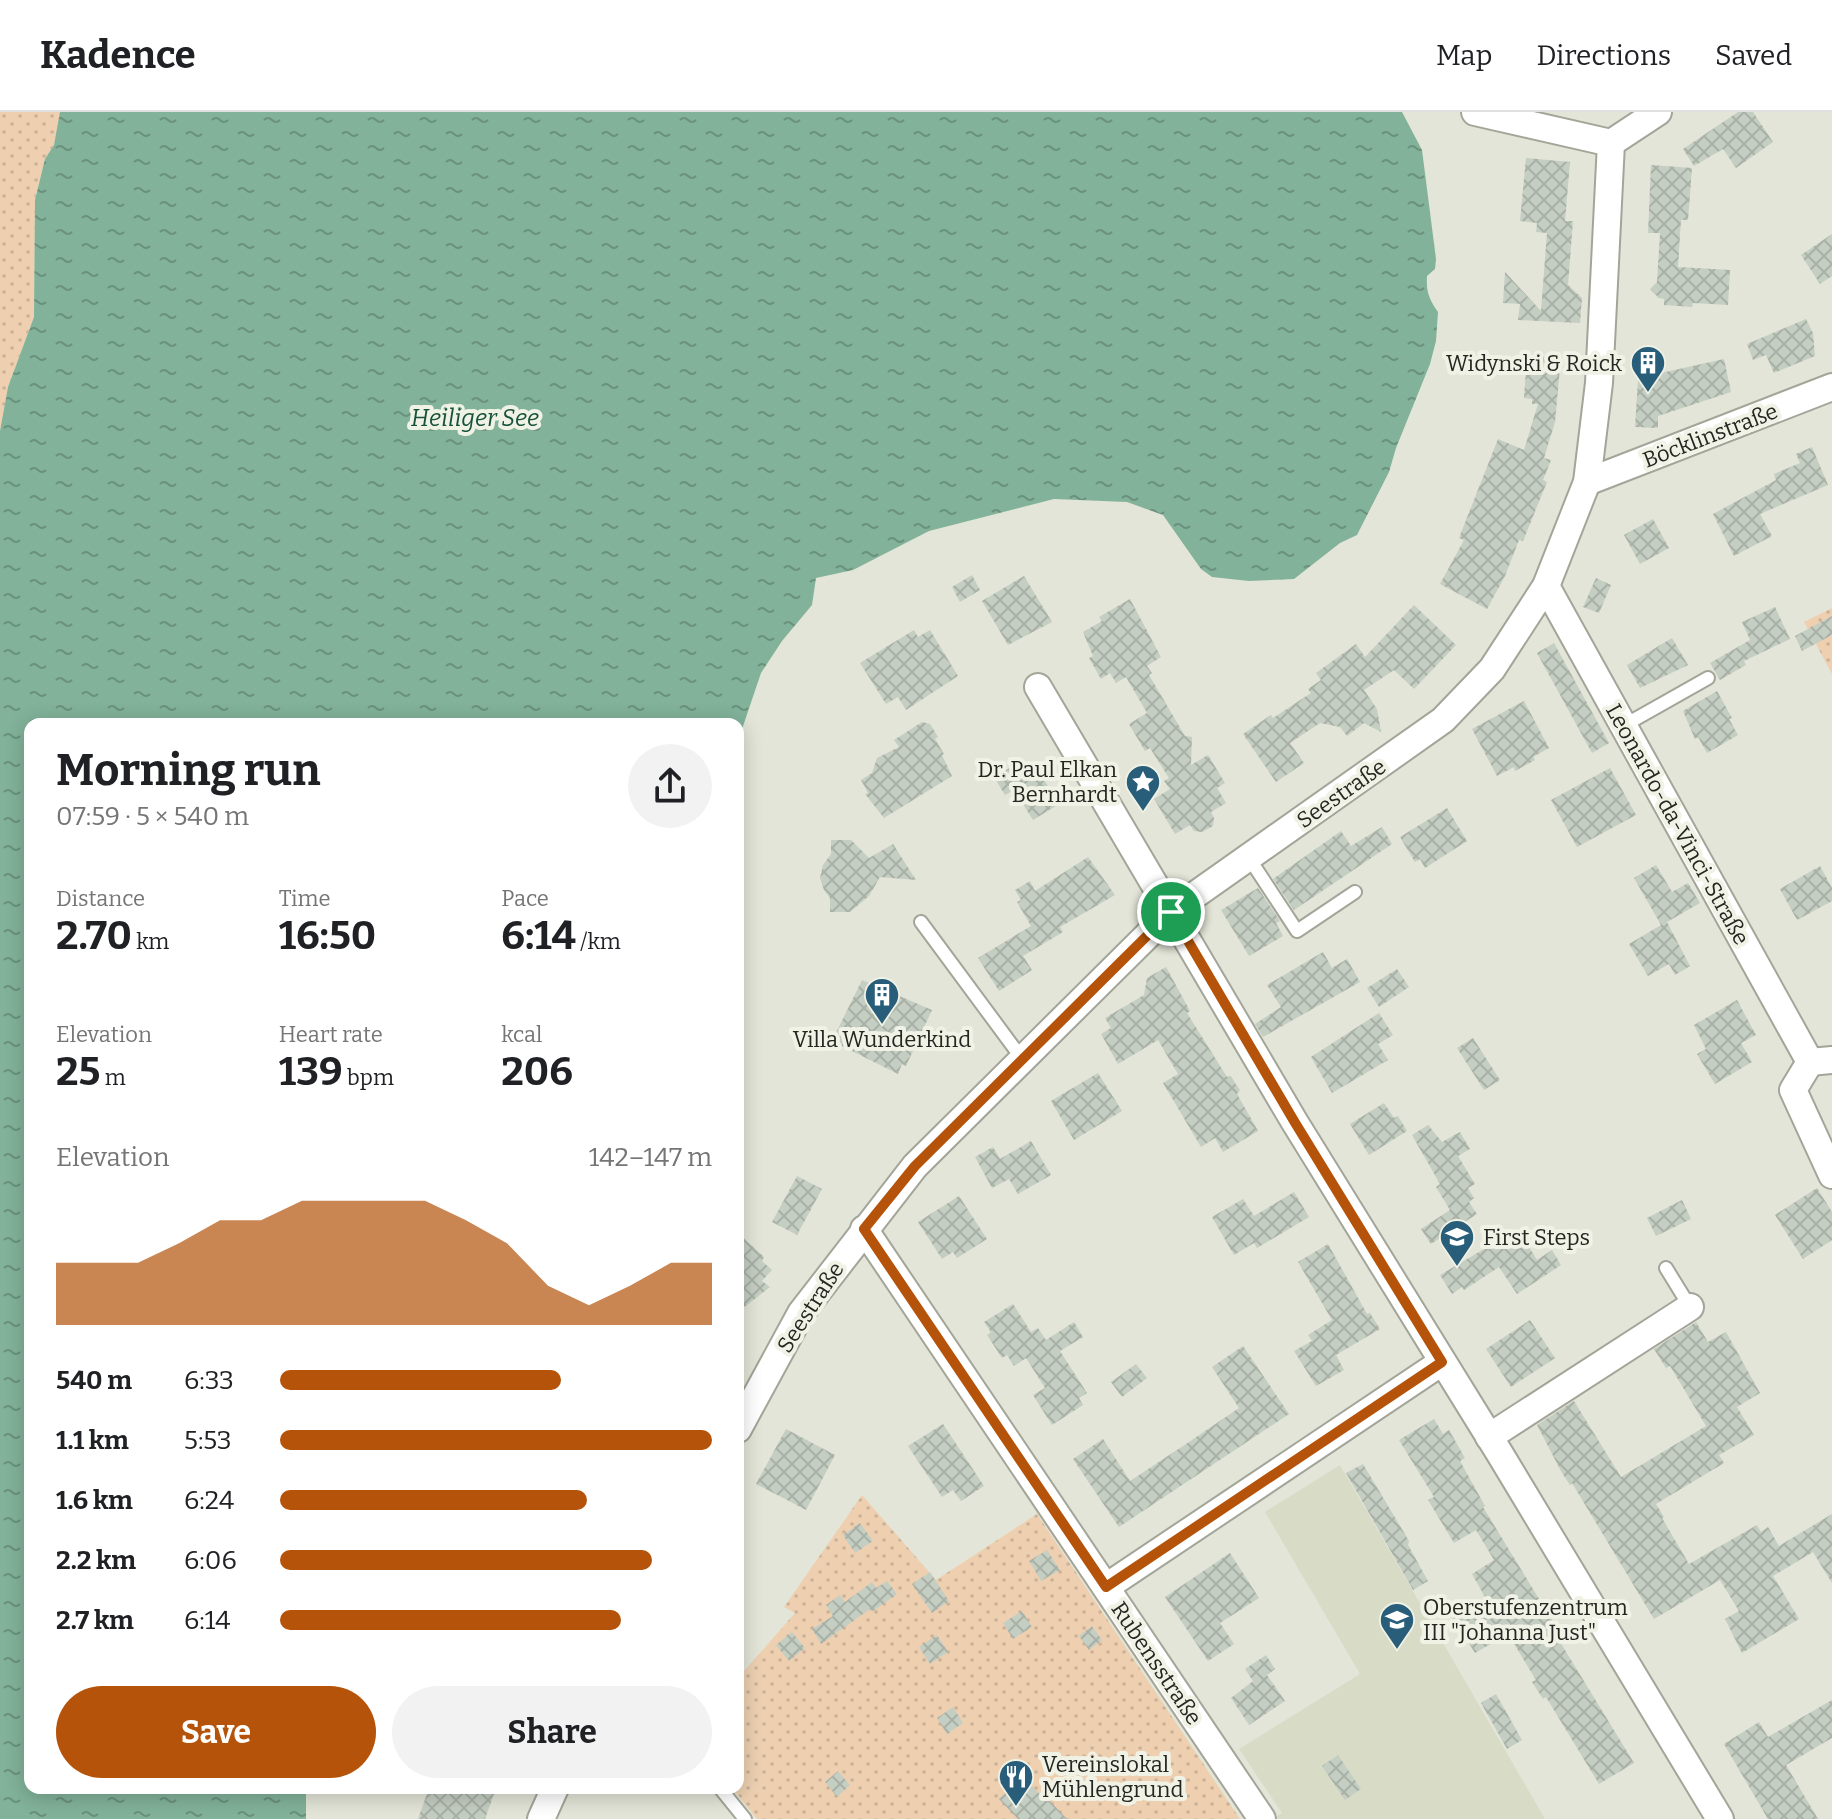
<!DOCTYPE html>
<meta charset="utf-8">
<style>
:root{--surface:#fff;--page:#f2f2f2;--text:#202124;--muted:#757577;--line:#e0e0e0;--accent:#b45309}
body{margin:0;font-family:Bitter,serif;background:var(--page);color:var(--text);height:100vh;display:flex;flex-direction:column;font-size:30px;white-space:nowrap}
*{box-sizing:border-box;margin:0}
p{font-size:26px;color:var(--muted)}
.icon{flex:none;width:44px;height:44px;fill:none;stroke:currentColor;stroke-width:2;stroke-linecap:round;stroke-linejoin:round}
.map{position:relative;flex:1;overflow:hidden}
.drawer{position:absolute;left:24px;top:606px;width:720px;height:1076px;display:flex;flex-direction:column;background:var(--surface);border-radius:16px;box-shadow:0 4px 20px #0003}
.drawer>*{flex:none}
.pin{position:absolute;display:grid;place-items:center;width:68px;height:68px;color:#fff;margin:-34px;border:4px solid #fff;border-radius:50%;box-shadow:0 2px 8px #0007}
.round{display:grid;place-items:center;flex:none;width:84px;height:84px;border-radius:42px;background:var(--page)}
.headline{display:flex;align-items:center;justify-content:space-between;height:136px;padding:0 32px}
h1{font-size:44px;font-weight:700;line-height:60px}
.figures{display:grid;grid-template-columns:repeat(3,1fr);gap:12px;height:136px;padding:8px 32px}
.figures div{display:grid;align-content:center}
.figures b{font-size:40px;font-weight:700}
.figures small{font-size:22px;font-weight:400}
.figures p{font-size:22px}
.chart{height:224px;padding:16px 32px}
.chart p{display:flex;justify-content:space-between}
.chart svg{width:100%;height:144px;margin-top:8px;fill:var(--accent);opacity:.7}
.button{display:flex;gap:16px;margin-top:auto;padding:16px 32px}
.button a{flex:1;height:92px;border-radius:48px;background:var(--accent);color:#fff;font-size:32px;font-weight:700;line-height:92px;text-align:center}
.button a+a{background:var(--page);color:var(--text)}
ul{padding:0 32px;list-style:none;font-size:26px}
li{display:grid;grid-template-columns:128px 96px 1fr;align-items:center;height:60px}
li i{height:20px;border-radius:10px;background:var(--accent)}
header{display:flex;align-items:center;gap:48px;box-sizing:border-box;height:112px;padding:0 40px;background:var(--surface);border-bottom:2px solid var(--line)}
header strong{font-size:38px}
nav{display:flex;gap:44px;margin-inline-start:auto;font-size:28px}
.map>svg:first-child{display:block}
.built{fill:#d8dcc7}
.park{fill:url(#park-dots)}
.water{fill:url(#water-ripples)}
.building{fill:url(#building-cross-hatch)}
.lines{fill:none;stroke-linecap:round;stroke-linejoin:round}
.lane-casing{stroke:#a3a598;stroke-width:16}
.street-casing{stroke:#a3a598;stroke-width:30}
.lane{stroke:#fff;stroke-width:12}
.street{stroke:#fff;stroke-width:26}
.route-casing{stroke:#fff;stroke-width:16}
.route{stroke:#b45309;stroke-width:10}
.labels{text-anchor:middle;stroke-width:8;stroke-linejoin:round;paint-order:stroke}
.poi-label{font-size:22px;fill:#252621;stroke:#f0f2e5;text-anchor:start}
.street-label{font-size:22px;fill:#252621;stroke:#f0f2e5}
.water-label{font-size:24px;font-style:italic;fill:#17533b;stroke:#f0f2e5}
</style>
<header>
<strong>Kadence</strong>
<nav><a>Map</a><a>Directions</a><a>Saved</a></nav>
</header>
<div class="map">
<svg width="1832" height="1707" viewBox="0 0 1832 1707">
<defs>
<pattern id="park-dots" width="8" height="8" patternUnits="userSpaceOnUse" patternTransform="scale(2)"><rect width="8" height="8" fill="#eed0b1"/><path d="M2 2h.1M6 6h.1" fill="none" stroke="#ccb298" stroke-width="1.8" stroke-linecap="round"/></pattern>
<pattern id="water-ripples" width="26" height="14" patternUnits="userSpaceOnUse" patternTransform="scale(2)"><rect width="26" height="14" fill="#82b29a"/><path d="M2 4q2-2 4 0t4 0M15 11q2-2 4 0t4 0" fill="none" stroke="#6a917d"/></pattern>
<pattern id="building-cross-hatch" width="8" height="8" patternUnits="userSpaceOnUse" patternTransform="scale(2)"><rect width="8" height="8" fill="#c5cec3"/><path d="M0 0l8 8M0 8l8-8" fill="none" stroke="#a9b1a7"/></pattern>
</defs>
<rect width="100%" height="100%" fill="#e3e5d8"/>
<polygon class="built" points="1340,1353 1545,1707 1273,1707 1282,1701 1239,1637 1360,1562 1265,1400"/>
<g class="park">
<polygon points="0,0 60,0 61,3 54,33 45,47 35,88 34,205 8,275 0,319"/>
<polygon points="1832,496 1832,562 1804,510"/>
<polygon points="862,1383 936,1468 1037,1402 1240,1707 757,1707 732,1676 738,1676 738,1626 741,1623 738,1620 738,1566 795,1501 784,1495"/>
</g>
<path class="water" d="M60,0H1402L1422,38L1436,147L1435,157L1427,164C1426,180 1429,187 1438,200L1436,229L1430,252L1396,336L1389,360L1357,423L1340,431L1294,467L1249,469L1212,465L1201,457L1163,403L1127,390L1054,387L929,419L853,458L816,466L812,493L782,529L761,561L738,629V612H30V1676H306V1707H0V319L8,275L34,205L35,88L45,47L54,33Z"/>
<g class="building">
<polygon points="1738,0 1753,0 1773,30 1736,56 1723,37 1694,54 1683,37"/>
<polygon points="1526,46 1570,50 1565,109 1573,109 1568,173 1582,186 1580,211 1518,208 1520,192 1503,191 1505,160 1541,199 1547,121 1536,120 1537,111 1520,109"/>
<polygon points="1651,53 1692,56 1688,108 1681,108 1678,155 1730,158 1728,193 1693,191 1692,195 1664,193 1664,187 1659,186 1650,177 1657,170 1660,121 1648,121"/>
<polygon points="1832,122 1832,164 1820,172 1801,143"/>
<polygon points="1806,207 1813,221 1815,244 1774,261 1766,243 1753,248 1747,232"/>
<polygon points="1527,243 1561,245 1555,310 1544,346 1551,348 1543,368 1547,370 1523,429 1519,428 1505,464 1487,497 1440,472 1464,428 1459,426 1498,327 1524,338 1538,292 1532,292 1532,287 1524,286"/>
<polygon points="1724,247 1731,280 1658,304 1658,316 1635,315 1639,253 1661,255 1661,261"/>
<polygon points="1812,335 1828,373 1760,402 1772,424 1734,444 1713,402 1776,368 1774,362 1800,351 1796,342"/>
<polygon points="1653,407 1669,436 1640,452 1624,423"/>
<polygon points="972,463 980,478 960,490 952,475"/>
<polygon points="1024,464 1052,510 1008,533 982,489"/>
<polygon points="1596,466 1611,473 1599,501 1583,495"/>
<polygon points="1130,487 1161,545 1147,554 1152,561 1149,563 1185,624 1192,625 1191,653 1208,643 1225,671 1217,676 1226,691 1211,700 1214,706 1213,714 1202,720 1194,719 1190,713 1175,722 1154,687 1170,677 1164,669 1169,666 1150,636 1145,639 1129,612 1147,601 1126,565 1116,571 1110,561 1101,567 1089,546 1093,544 1083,520 1102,509 1099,505"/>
<polygon points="1414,493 1456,533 1414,577 1394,558 1364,578 1377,597 1381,620 1364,611 1347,624 1340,615 1320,611 1290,631 1304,651 1276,670 1243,622 1271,603 1273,606 1311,581 1308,577 1321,568 1316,561 1356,532 1365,545"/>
<polygon points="1775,495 1790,527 1744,549 1746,553 1720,568 1710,551 1750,528 1742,510"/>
<polygon points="1832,504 1832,523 1802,539 1795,524"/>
<polygon points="914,518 918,525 930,518 958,564 906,598 898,585 886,592 860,551"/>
<polygon points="1672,526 1688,553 1640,576 1627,553"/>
<polygon points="1554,531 1609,631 1592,641 1537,541"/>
<polygon points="1717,579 1732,606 1729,607 1738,623 1707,641 1698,625 1695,627 1683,599"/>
<polygon points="1524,589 1549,636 1533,645 1535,648 1515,659 1514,655 1497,664 1472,617"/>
<polygon points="922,610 930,612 938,625 935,627 944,642 942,643 952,664 884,706 865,682 868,681 861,668 872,661 877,646 899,635 894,628"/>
<polygon points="1023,648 1034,665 1040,661 1059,692 1033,708 1014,678 1005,683 994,665"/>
<polygon points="1610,656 1636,703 1577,735 1551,688"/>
<polygon points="1447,696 1467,729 1425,756 1420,747 1415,750 1400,725"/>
<polygon points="1382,715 1392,732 1294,798 1273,767 1341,719 1351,734"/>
<polygon points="831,728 851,728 869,746 893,732 916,768 880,765 869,784 850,800 830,800 830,786 824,778 820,766 823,753 831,742"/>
<polygon points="1088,745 1115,783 1060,815 1063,820 1023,844 1032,858 999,879 978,846 1031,814 1017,790 1021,788 1015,778 1030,769 1035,779"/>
<polygon points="1656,753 1672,780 1688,771 1700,791 1667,810 1690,854 1675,863 1669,852 1648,864 1629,832 1661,813 1634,766"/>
<polygon points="1820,754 1832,776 1832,789 1797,808 1780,777"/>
<polygon points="1258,776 1280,809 1276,811 1283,824 1249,844 1221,798"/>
<polygon points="1323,840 1332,856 1347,847 1360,870 1263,925 1255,912 1281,895 1267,873"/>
<polygon points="1166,855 1190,899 1187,901 1227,965 1231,964 1235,971 1240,978 1237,982 1258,1019 1223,1040 1215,1026 1201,1035 1163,971 1178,962 1158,928 1118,952 1101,922 1111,916 1105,906 1144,883 1147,866"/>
<polygon points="1397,857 1409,875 1379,895 1367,876"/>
<polygon points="862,868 932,898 906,954 902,952 898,962 832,929"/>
<polygon points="1737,888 1756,923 1741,931 1752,950 1715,972 1697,942 1706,937 1694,913"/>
<polygon points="1379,901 1393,923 1378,932 1388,948 1332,981 1311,945"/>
<polygon points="1473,926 1500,968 1484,978 1457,936"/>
<polygon points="1098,961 1122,999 1074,1028 1051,989"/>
<polygon points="1384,991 1394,1006 1398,1004 1407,1019 1369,1043 1350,1012"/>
<polygon points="1428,1013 1442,1030 1460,1020 1470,1037 1458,1044 1475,1072 1468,1076 1474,1086 1469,1090 1477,1102 1431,1132 1421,1117 1450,1098 1436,1075 1440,1072 1412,1023"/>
<polygon points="1031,1029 1051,1063 1018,1082 1009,1067 992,1076 975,1045 993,1035 1000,1047"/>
<polygon points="797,1064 822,1077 797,1123 772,1110"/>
<polygon points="1817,1076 1832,1100 1832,1128 1803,1147 1775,1103"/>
<polygon points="1294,1080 1309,1105 1257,1136 1254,1131 1234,1143 1212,1105 1243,1087 1254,1104"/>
<polygon points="959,1084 987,1127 957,1146 953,1140 942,1147 918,1110"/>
<polygon points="1682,1088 1691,1107 1656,1124 1647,1106"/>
<polygon points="1518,1117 1537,1148 1552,1138 1561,1153 1517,1182 1499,1155 1464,1178 1462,1175 1452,1182 1440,1163"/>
<polygon points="738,1121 764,1145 762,1149 772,1158 762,1169 770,1175 738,1200"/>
<polygon points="1328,1132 1367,1202 1370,1201 1380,1217 1336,1243 1344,1258 1316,1274 1294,1239 1312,1229 1308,1223 1332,1208 1298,1150"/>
<polygon points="1013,1192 1031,1220 1038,1216 1046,1228 1074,1210 1083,1225 1060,1239 1087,1281 1079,1286 1083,1293 1052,1313 1033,1283 1045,1276 1026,1246 1014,1254 1007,1243 1002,1246 987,1223 991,1220 984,1210"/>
<polygon points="1530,1208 1555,1246 1511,1275 1486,1237"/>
<polygon points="1696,1210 1708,1230 1726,1220 1760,1281 1737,1295 1754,1323 1719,1343 1724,1351 1656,1392 1664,1405 1662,1406 1689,1452 1757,1413 1761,1420 1768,1415 1779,1434 1832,1402 1832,1471 1813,1440 1773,1464 1799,1507 1742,1541 1725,1507 1739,1499 1720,1468 1654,1507 1572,1371 1570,1373 1562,1361 1537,1313 1574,1289 1621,1365 1706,1314 1670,1254 1666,1256 1654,1237"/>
<polygon points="1243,1234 1289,1302 1119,1415 1073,1347 1103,1327 1130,1369 1186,1332 1239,1296 1212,1255"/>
<polygon points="1136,1252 1147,1266 1122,1285 1111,1270"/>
<polygon points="1434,1307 1443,1322 1449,1318 1465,1346 1460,1349 1485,1394 1483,1395 1561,1523 1557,1525 1634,1651 1599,1672 1546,1585 1543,1587 1532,1570 1536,1568 1508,1522 1475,1541 1452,1504 1485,1485 1472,1462 1494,1448 1476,1418 1454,1431 1428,1388 1434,1385 1399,1328"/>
<polygon points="943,1312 984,1374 961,1389 953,1378 942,1385 908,1334"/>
<polygon points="786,1317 835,1343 806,1398 756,1372"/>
<polygon points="1363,1352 1409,1429 1408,1433 1428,1469 1413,1478 1346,1361"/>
<polygon points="860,1411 873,1429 855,1441 843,1423"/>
<polygon points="1047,1438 1060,1458 1041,1469 1029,1449"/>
<polygon points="1230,1441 1259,1486 1220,1511 1234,1532 1208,1549 1165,1485"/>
<polygon points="930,1460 949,1489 932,1501 912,1472"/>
<polygon points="887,1469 897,1482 872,1500 870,1497 821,1532 812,1517 833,1504 826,1493 840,1483 845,1490 872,1470 876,1476"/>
<polygon points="1022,1499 1032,1515 1013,1527 1003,1511"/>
<polygon points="1092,1514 1102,1528 1089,1538 1079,1524"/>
<polygon points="792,1520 805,1536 789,1549 776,1533"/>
<polygon points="937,1523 948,1540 930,1552 919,1535"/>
<polygon points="1266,1543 1275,1557 1267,1563 1285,1589 1249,1613 1231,1586 1253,1569 1245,1557"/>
<polygon points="1496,1582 1522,1628 1507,1637 1481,1591"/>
<polygon points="1832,1588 1832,1626 1786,1653 1818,1707 1768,1707 1724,1632 1759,1610 1768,1625"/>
<polygon points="953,1595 963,1611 947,1622 937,1606"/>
<polygon points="1338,1643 1361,1677 1345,1688 1322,1654"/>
<polygon points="838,1659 850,1673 837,1685 825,1670"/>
<polygon points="1023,1664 1045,1688 1047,1686 1067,1707 1018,1707 999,1687"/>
<polygon points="429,1676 478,1676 494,1682 485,1707 418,1707"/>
</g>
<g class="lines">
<defs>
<g id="lane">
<polyline points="1623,614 1708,566"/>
<polyline points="1249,746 1297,819 1355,780"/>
<polyline points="921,810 1023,948"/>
<polyline points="1666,1156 1690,1195"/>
<polyline points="720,1676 745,1707"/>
</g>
<g id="street">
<polyline points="1475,0 1611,31"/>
<polyline points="1611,31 1658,0"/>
<polyline points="1587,370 1832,275"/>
<polyline points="1546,474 1810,950 1832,948"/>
<polyline points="1038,575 1294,1009 1500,1342 1720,1707"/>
<polyline points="1810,950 1793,978 1832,1063"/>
<polyline points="864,1117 1262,1707"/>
<polyline points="738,1317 801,1201 915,1054 1171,800 1443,608 1492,557 1546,474 1587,370 1599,271 1611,31"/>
<polyline points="1489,1325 1690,1195"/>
<polyline points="1106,1475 1442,1250"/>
<polyline points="541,1707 555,1676"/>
</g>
</defs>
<use href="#lane" class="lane-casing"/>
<use href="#street" class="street-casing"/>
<use href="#lane" class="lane"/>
<use href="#street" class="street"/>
</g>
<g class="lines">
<defs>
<polygon id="route" points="1171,800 1294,1009 1442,1250 1106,1475 864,1117 915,1054"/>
</defs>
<use href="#route" class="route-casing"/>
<use href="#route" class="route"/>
</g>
<defs>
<symbol id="building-pin" viewBox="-11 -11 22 30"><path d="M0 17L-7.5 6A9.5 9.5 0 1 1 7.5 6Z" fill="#285e7a" stroke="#f0f2e5"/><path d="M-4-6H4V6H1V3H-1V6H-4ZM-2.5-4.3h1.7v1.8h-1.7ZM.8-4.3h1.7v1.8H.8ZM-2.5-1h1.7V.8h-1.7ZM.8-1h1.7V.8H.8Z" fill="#fff"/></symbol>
<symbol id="sight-pin" viewBox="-11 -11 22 30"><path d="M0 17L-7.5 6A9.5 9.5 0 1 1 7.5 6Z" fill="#285e7a" stroke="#f0f2e5"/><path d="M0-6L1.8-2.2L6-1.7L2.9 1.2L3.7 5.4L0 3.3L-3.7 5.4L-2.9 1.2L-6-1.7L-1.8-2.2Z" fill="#fff"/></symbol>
<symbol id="school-pin" viewBox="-11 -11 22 30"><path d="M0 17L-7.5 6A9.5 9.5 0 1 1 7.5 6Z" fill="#285e7a" stroke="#f0f2e5"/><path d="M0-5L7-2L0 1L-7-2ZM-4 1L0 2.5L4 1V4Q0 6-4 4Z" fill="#fff"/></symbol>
<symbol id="restaurant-pin" viewBox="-11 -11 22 30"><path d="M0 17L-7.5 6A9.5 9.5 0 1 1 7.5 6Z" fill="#285e7a" stroke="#f0f2e5"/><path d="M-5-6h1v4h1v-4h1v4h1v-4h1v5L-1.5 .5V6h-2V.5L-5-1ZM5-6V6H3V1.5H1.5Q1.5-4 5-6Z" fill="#fff"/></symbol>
</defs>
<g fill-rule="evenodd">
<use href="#building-pin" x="1628" y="231" width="40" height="54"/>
<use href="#sight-pin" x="1123" y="650" width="40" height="54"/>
<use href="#building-pin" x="862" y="863" width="40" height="54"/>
<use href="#school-pin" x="1437" y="1105" width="40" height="54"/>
<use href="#school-pin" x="1377" y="1488" width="40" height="54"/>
<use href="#restaurant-pin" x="996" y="1645" width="40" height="54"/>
</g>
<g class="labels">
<g class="poi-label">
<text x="1622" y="259" text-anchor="end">Widynski &amp; Roick</text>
<text x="1117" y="665" text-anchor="end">Dr. Paul Elkan<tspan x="1117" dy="25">Bernhardt</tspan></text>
<text x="882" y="935" text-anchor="middle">Villa Wunderkind</text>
<text x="1483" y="1133">First Steps</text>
<text x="1423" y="1503">Oberstufenzentrum<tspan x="1423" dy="25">III "Johanna Just"</tspan></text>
<text x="1042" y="1660">Vereinslokal<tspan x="1042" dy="25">Mühlengrund</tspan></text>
</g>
<g class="street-label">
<text transform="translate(1710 323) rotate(-21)" y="8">Böcklinstraße</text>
<text transform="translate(1341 681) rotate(-35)" y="8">Seestraße</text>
<text transform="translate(1678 712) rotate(61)" y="8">Leonardo-da-Vinci-Straße</text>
<text transform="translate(810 1195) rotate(-57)" y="8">Seestraße</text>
<text transform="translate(1157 1551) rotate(56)" y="8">Rubensstraße</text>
</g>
<g class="water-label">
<text x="475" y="314">Heiliger See</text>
</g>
</g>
</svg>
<div class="pin" style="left:1171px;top:800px;background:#1e9e55"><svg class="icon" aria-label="arrive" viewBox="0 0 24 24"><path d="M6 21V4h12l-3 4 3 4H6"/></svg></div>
<section class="drawer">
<div class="headline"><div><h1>Morning run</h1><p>07:59 · 5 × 540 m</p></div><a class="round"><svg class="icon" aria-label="share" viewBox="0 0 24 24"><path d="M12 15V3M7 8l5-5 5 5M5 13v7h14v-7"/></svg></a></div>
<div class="figures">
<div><p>Distance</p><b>2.70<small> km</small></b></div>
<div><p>Time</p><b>16:50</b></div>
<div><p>Pace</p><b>6:14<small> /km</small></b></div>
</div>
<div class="figures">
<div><p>Elevation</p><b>25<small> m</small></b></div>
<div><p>Heart rate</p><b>139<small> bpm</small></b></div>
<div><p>kcal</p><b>206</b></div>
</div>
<div class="chart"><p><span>Elevation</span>142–147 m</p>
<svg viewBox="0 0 160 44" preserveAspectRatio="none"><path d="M0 44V25L10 25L20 25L30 19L40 12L50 12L60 6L70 6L80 6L90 6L100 12L110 19L120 32L130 38L140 32L150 25L160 25V44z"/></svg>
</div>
<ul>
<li><b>540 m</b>6:33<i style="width:65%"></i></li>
<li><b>1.1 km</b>5:53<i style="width:100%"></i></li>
<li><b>1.6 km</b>6:24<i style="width:71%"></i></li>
<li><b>2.2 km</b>6:06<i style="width:86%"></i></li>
<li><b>2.7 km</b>6:14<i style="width:79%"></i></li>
</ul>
<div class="button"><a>Save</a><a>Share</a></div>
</section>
</div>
